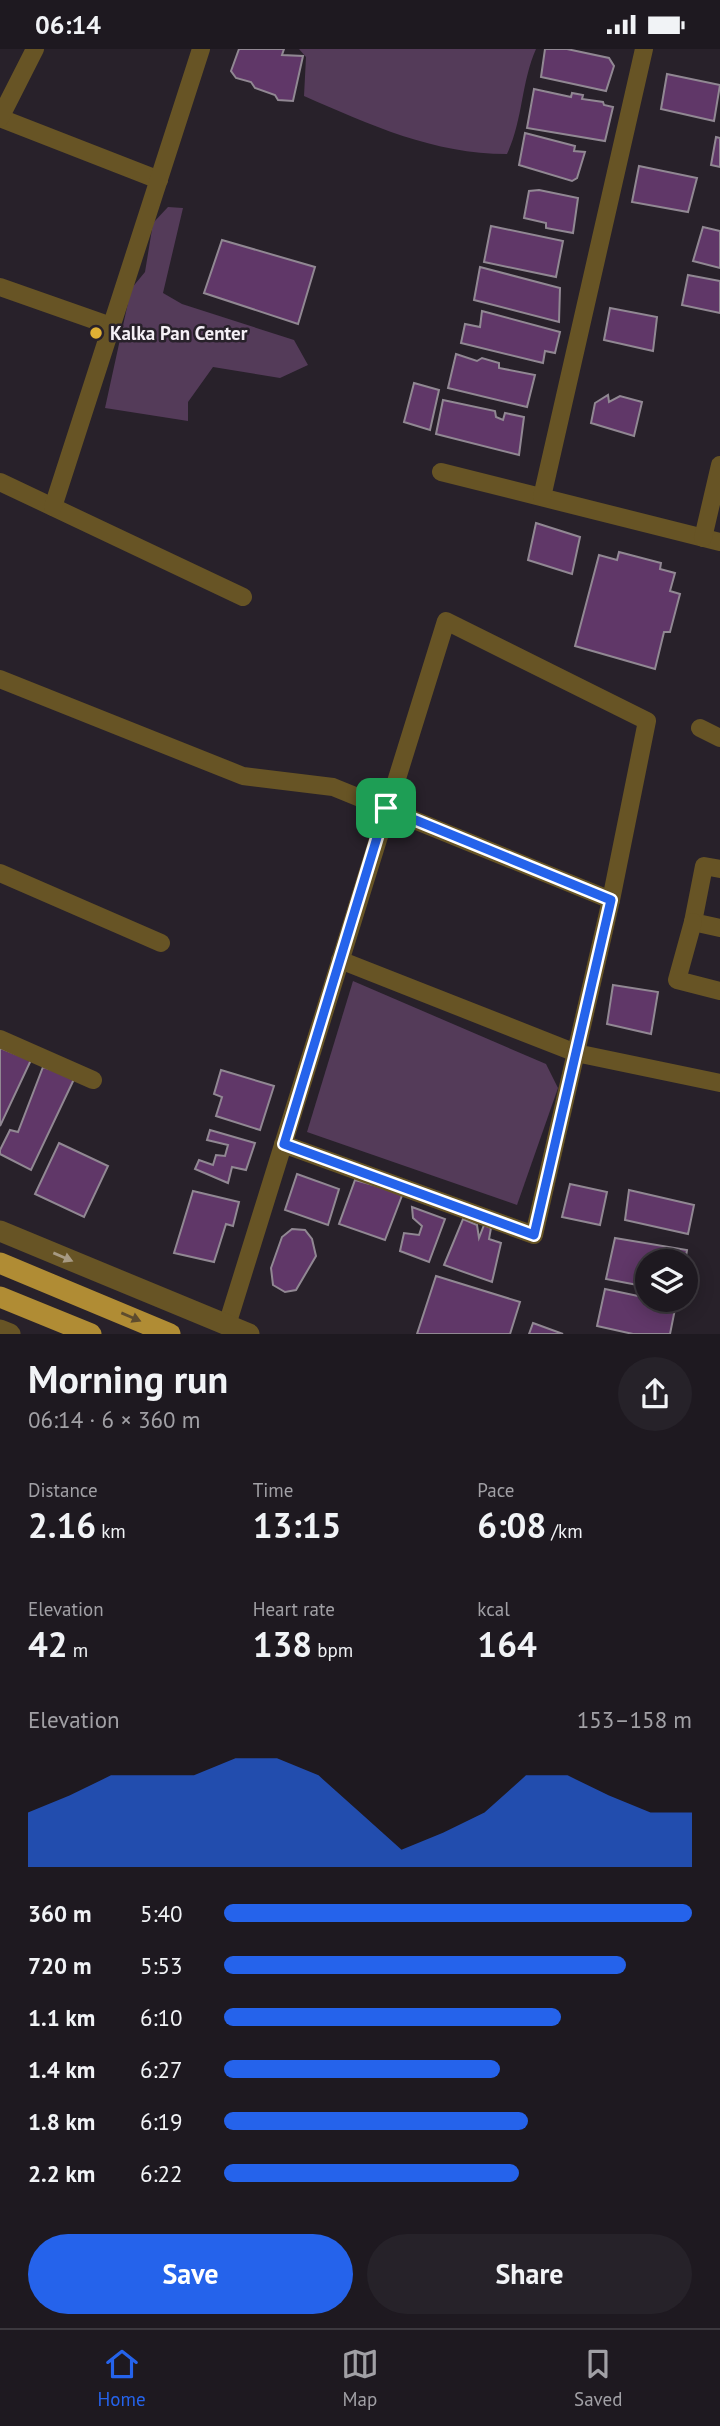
<!DOCTYPE html>
<meta charset="utf-8">
<style>
:root{--surface:#1e1920;--page:#262229;--text:#f1f3f6;--muted:#a1a0a5;--line:#3c383e;--accent:#2563eb}
body{margin:0;font-family:"PT Sans",sans-serif;background:var(--page);color:var(--text);height:100vh;display:flex;flex-direction:column;font-size:26px;white-space:nowrap}
*{box-sizing:border-box;margin:0}
p{font-size:23px;color:var(--muted)}
.icon{flex:none;width:38px;height:38px;fill:none;stroke:currentColor;stroke-width:2;stroke-linecap:round;stroke-linejoin:round}
.map{position:relative;height:1285px;overflow:hidden}
.drawer{display:flex;flex-direction:column;background:var(--surface);flex:1}
.drawer>*{flex:none}
.controls{position:absolute;left:635px;top:1200px;display:grid;gap:14px}
.controls a{display:grid;place-items:center;width:63px;height:63px;border-radius:50%;background:var(--surface);box-shadow:0 4px 18px #0003,0 0 0 2px var(--line);font-size:35px}
.pin{position:absolute;display:grid;place-items:center;width:60px;height:60px;color:#fff;margin:-30px;border-radius:14px;box-shadow:0 4px 10px #0006}
.round{display:grid;place-items:center;flex:none;width:74px;height:74px;border-radius:37px;background:var(--page)}
.summary{display:flex;align-items:center;justify-content:space-between;height:119px;padding:0 28px}
h1{font-size:38px;font-weight:700;line-height:52px}
.figures{display:grid;grid-template-columns:repeat(3,1fr);gap:10px;height:119px;padding:7px 28px}
.figures div{display:grid;align-content:center}
.figures b{font-size:35px;font-weight:700}
.figures small{font-size:19px;font-weight:400}
.figures p{font-size:19px}
.chart{height:196px;padding:14px 28px}
.chart p{display:flex;justify-content:space-between}
.chart svg{width:100%;height:126px;margin-top:7px;fill:var(--accent);opacity:.7}
.button{display:flex;gap:14px;margin-top:auto;padding:14px 28px}
.button a{flex:1;height:80px;border-radius:42px;background:var(--accent);color:#fff;font-size:28px;font-weight:700;line-height:80px;text-align:center}
.button a+a{background:var(--page);color:var(--text)}
ul{padding:0 28px;list-style:none;font-size:23px}
li{display:grid;grid-template-columns:112px 84px 1fr;align-items:center;height:52px}
li i{height:18px;border-radius:9px;background:var(--accent)}
.status{display:flex;justify-content:space-between;align-items:center;height:49px;padding:0 35px;background:var(--surface);direction:ltr}
.status svg{height:19px;fill:currentColor}
.tab-bar{display:flex;justify-content:space-around;align-items:center;height:98px;border-top:2px solid var(--line);background:var(--surface);font-size:19px;color:var(--muted)}
.tab-bar a{display:grid;justify-items:center;gap:4px}
.tab-bar .current{color:var(--accent)}
.map>svg:first-child{display:block}
.green{fill:#543b59}
.building{fill:#603768;stroke:#918893;stroke-width:2}
.lines{fill:none;stroke-linecap:round;stroke-linejoin:round}
.minor{stroke:#675425;stroke-width:18}
.tertiary{stroke:#675425;stroke-width:21}
.trunk{stroke:#b08c34;stroke-width:21}
.oneway{fill:#a79a83}
.oneway2{fill:#5e4c2e}
.route-casing{stroke:#fff;stroke-width:14}
.route{stroke:#2563eb;stroke-width:9}
.poi-dot{fill:#e0b034;stroke:#28212a;stroke-width:2.5}
.labels{text-anchor:middle;stroke-width:5;stroke-linejoin:round;paint-order:stroke}
.poi-label{font-size:19px;font-weight:bold;fill:#f5f0f6;stroke:#28212a;text-anchor:start}
</style>
<div class="status"><b>06:14</b><svg viewBox="0 0 49 12"><path d="M0 12V9h3v3zM5 12V6h3v6zM10 12V3h3v9zM15 12V0h3v12zM26 1h20v11H26zM47 4h2v5h-2z"/></svg></div>
<div class="map">
<svg width="720" height="1285" viewBox="0 0 720 1285">
<rect width="100%" height="100%" fill="#28212a"/>
<g class="green">
<path d="M299,0H536C521,34 523,71 507,105C434,105 370,76 304,47L306,8Z"/>
<polygon points="168,158 183,159 163,244 182,255 294,291 308,316 280,329 213,318 188,353 188,372 105,359 131,240 145,223 153,174"/>
<polygon points="353,932 546,1015 558,1039 517,1156 307,1083"/>
</g>
<g class="building">
<polygon points="239,0 284,0 282,6 303,7 293,52 278,51 275,46 255,39 251,33 236,29 231,22"/>
<polygon points="545,0 567,0 609,9 614,17 606,42 541,28"/>
<polygon points="667,25 720,36 714,72 661,60"/>
<polygon points="534,40 571,48 572,44 583,46 582,50 603,53 604,56 613,58 605,92 527,79"/>
<polygon points="525,84 575,97 574,102 585,103 577,129 572,132 519,116"/>
<polygon points="716,88 720,89 720,118 711,116"/>
<polygon points="639,117 697,129 688,163 632,153"/>
<polygon points="539,141 578,149 573,184 546,179 546,174 524,169 529,142"/>
<polygon points="491,177 563,192 556,228 484,213"/>
<polygon points="703,178 720,182 720,219 693,212"/>
<polygon points="222,191 315,218 298,275 204,244"/>
<polygon points="480,218 560,239 559,273 474,251"/>
<polygon points="688,226 720,232 720,264 682,256"/>
<polygon points="610,259 657,268 653,302 604,291"/>
<polygon points="482,262 560,283 555,304 545,302 543,314 461,294 465,275 480,278"/>
<polygon points="456,305 477,312 482,309 499,314 499,319 535,326 527,358 448,339"/>
<polygon points="414,334 439,341 430,381 404,373"/>
<polygon points="608,346 609,353 620,347 642,353 634,387 591,374 595,354"/>
<polygon points="443,351 495,362 496,368 503,371 505,364 524,368 519,406 436,385"/>
<polygon points="536,474 580,488 572,525 528,511"/>
<polygon points="619,503 661,514 660,520 675,524 670,542 680,545 670,583 664,583 655,620 575,597 599,506 617,511"/>
<polygon points="613,936 658,943 651,985 607,975"/>
<polygon points="0,999 31,1011 0,1077"/>
<polygon points="43,1018 75,1028 31,1121 0,1105 0,1101 10,1081 18,1083"/>
<polygon points="221,1021 274,1037 260,1081 216,1067 222,1048 214,1045"/>
<polygon points="210,1081 255,1094 246,1121 232,1118 228,1134 195,1120 199,1111 213,1116 216,1106 225,1107 228,1096 207,1091"/>
<polygon points="59,1094 108,1117 84,1168 35,1145"/>
<polygon points="297,1125 339,1140 328,1176 285,1161"/>
<polygon points="355,1131 403,1144 385,1191 339,1175"/>
<polygon points="570,1135 607,1143 600,1176 562,1168"/>
<polygon points="629,1141 694,1156 688,1185 625,1171"/>
<polygon points="193,1142 239,1153 233,1177 226,1175 214,1213 174,1204"/>
<polygon points="412,1158 445,1170 429,1213 400,1202 404,1184 419,1186 422,1177 413,1169"/>
<polygon points="463,1170 477,1176 479,1189 484,1176 491,1179 489,1190 501,1194 492,1233 444,1216"/>
<polygon points="292,1180 305,1181 312,1190 316,1207 296,1241 285,1243 273,1236 271,1219 282,1188"/>
<polygon points="615,1189 687,1201 685,1213 648,1213 648,1238 606,1230"/>
<polygon points="436,1227 520,1253 510,1285 417,1285"/>
<polygon points="605,1240 676,1255 670,1285 633,1285 597,1277"/>
<polygon points="533,1274 563,1285 529,1285"/>
</g>
<g class="lines">
<g class="minor">
<polyline points="0,69 159,131"/>
<polyline points="0,69 35,0"/>
<polyline points="0,238 111,277"/>
<polyline points="441,423 720,493"/>
<polyline points="0,433 243,548"/>
<polyline points="542,448 644,0"/>
<polyline points="53,458 201,0"/>
<polyline points="703,489 720,416"/>
<polyline points="0,630 243,727 333,738 611,851"/>
<polyline points="700,679 720,689"/>
<polyline points="720,820 704,817 693,873 720,879"/>
<polyline points="0,824 161,894"/>
<polyline points="693,873 677,931 720,942"/>
<polyline points="340,911 576,1004 720,1034"/>
<polyline points="0,990 93,1031"/>
<polyline points="227,1276 446,572 647,672 611,851 534,1186 283,1095"/>
</g>
<g class="tertiary">
<polyline points="0,1182 249,1285"/>
<polyline points="0,1281 10,1285"/>
</g>
<g class="trunk">
<polyline points="0,1214 170,1285"/>
<polyline points="0,1248 91,1285"/>
</g>
</g>
<defs><path id="oneway-solid" d="M-6-.8H1V-3.2L6.5 0L1 3.2V.8H-6Z" transform="scale(1.75)"/></defs>
<use class="oneway" href="#oneway-solid" transform="translate(63 1208) rotate(23)"/>
<use class="oneway2" href="#oneway-solid" transform="translate(131 1268) rotate(23)"/>
<g class="lines">
<defs>
<polygon id="route" points="386,759 611,851 534,1186 284,1095"/>
</defs>
<use href="#route" class="route-casing"/>
<use href="#route" class="route"/>
</g>
<circle class="poi-dot" cx="96" cy="284" r="7"/>
<g class="labels">
<g class="poi-label">
<text x="110" y="291">Kalka Pan Center</text>
</g>
</g>
</svg>
<div class="controls">
<a><svg class="icon" aria-label="layers" viewBox="0 0 24 24"><path d="M12 4l9 5-9 5-9-5zM3 14l9 5 9-5"/></svg></a>
</div>
<div class="pin" style="left:386px;top:759px;background:#1e9e55"><svg class="icon" aria-label="arrive" viewBox="0 0 24 24"><path d="M6 21V4h12l-3 4 3 4H6"/></svg></div>
</div>
<section class="drawer">
<div class="summary"><div><h1>Morning run</h1><p>06:14 · 6 × 360 m</p></div><a class="round"><svg class="icon" aria-label="share" viewBox="0 0 24 24"><path d="M12 15V3M7 8l5-5 5 5M5 13v7h14v-7"/></svg></a></div>
<div class="figures">
<div><p>Distance</p><b>2.16<small> km</small></b></div>
<div><p>Time</p><b>13:15</b></div>
<div><p>Pace</p><b>6:08<small> /km</small></b></div>
</div>
<div class="figures">
<div><p>Elevation</p><b>42<small> m</small></b></div>
<div><p>Heart rate</p><b>138<small> bpm</small></b></div>
<div><p>kcal</p><b>164</b></div>
</div>
<div class="chart"><p><span>Elevation</span>153–158 m</p>
<svg viewBox="0 0 160 44" preserveAspectRatio="none"><path d="M0 44V25L10 19L20 12L30 12L40 12L50 6L60 6L70 12L80 25L90 38L100 32L110 25L120 12L130 12L140 19L150 25L160 25V44z"/></svg>
</div>
<ul>
<li><b>360 m</b>5:40<i style="width:100%"></i></li>
<li><b>720 m</b>5:53<i style="width:86%"></i></li>
<li><b>1.1 km</b>6:10<i style="width:72%"></i></li>
<li><b>1.4 km</b>6:27<i style="width:59%"></i></li>
<li><b>1.8 km</b>6:19<i style="width:65%"></i></li>
<li><b>2.2 km</b>6:22<i style="width:63%"></i></li>
</ul>
<div class="button"><a>Save</a><a>Share</a></div>
</section>
<nav class="tab-bar">
<a class="current"><svg class="icon" aria-label="home" viewBox="0 0 24 24"><path d="M3 11l9-7 9 7M6 9v11h12V9"/></svg>Home</a>
<a><svg class="icon" aria-label="map" viewBox="0 0 24 24"><path d="M3 6l6-2 6 2 6-2v14l-6 2-6-2-6 2zM9 4v14M15 6v14"/></svg>Map</a>
<a><svg class="icon" aria-label="saved" viewBox="0 0 24 24"><path d="M7 4h10v16l-5-4-5 4z"/></svg>Saved</a>
</nav>
